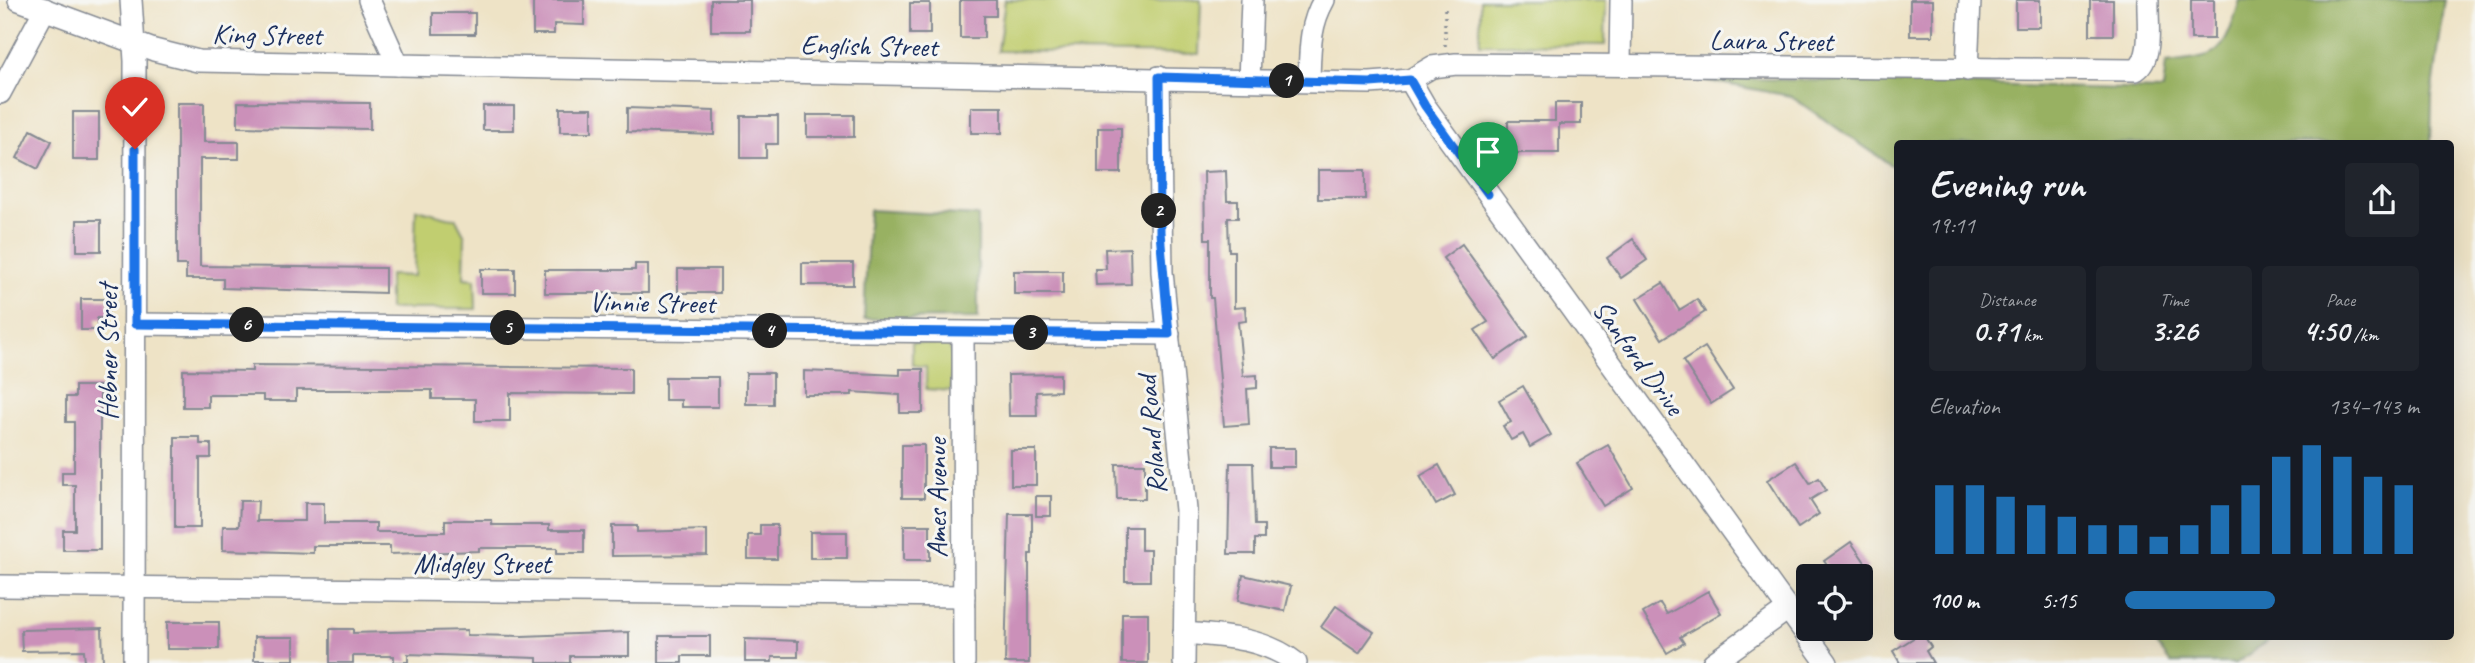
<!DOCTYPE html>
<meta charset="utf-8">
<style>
:root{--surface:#171b24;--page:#20242c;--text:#f1f3f6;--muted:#9ea1a6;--accent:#1f6fb2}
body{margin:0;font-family:Caveat,sans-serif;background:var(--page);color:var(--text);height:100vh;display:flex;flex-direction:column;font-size:26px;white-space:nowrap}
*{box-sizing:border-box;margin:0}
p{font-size:23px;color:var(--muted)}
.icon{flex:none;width:38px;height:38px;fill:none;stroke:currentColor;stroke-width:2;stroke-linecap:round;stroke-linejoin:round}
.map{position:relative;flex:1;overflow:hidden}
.sheet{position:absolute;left:1894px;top:140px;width:560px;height:500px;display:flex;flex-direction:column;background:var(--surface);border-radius:7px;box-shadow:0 7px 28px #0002}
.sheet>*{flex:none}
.tools{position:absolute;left:1796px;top:564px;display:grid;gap:14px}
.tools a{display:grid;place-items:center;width:77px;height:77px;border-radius:7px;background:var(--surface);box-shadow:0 7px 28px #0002;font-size:35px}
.pin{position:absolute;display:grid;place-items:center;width:60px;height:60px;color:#fff;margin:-72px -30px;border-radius:50% 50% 50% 0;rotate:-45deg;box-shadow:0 0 7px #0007}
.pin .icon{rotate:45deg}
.km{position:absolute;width:35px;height:35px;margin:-18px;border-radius:50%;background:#222;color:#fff;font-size:19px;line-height:35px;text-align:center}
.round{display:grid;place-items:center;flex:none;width:74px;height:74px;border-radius:7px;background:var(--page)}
.head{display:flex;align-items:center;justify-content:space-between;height:119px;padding:0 35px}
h1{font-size:38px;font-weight:800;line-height:52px}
.stats{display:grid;grid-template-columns:repeat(3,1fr);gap:10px;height:119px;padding:7px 35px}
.stats div{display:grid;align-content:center;border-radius:7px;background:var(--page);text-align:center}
.stats b{font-size:30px;font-weight:800}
.stats small{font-size:19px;font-weight:400}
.stats p{font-size:19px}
.chart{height:196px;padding:14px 35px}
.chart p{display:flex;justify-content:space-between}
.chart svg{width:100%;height:126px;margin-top:7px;stroke:var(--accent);stroke-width:6}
ul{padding:0 35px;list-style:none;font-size:23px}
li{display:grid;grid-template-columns:112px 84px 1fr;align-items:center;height:52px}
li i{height:18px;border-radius:9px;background:var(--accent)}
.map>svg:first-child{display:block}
.green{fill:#c1ce70;stroke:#6e7e67;stroke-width:2}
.forest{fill:#98b162;stroke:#5a7060;stroke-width:2}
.building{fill:#cb90b9}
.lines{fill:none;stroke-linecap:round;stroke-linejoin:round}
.street-casing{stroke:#848992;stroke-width:24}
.path{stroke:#848992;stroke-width:3.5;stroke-dasharray:2 5;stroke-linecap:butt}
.street{stroke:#fff;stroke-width:21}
.route-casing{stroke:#fff;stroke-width:14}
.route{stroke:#1a73e8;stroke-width:9}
.labels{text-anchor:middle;stroke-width:6;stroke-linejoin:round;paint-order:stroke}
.street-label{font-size:28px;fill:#1b2f5e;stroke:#f6f6f2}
</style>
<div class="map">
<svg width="2475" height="663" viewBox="0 0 2475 663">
<rect width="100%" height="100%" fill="#f6f6f2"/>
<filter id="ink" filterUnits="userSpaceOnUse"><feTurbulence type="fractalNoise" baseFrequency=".0143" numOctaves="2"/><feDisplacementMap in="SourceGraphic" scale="14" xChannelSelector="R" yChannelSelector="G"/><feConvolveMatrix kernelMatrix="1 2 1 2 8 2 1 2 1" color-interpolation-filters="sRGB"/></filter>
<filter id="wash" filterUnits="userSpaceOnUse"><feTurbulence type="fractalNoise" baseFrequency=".00686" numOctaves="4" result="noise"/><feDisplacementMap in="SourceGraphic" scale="28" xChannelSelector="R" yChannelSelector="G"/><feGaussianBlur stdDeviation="1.57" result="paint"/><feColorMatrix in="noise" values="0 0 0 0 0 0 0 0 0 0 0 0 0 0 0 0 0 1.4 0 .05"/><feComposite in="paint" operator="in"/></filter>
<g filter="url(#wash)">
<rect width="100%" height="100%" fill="#eee3c6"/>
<g class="green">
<polygon points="1005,0 1201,0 1199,54 998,51"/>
<polygon points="1480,0 1606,0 1605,45 1480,44"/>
<polygon points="416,209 456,219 465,236 464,278 475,279 476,309 389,309 389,275 414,276"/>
<polygon points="912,342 949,345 952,356 951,391 926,389 926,367 912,365"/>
</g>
<g class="forest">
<path d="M2240,0H2445L2432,97L2431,143L1897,144V169L1790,96L1687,77L2163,90L2166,63C2223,57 2223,54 2240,0Z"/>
<polygon points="869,210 978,216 978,318 864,319"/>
<polygon points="2151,637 2273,637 2236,663 2171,663"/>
</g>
<g id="blocks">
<g class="building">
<polygon points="533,0 584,0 584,25 554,24 554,34 533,34"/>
<rect x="711" y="0" width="39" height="31"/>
<polygon points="960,0 996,0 996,16 984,16 984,38 960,38"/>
<rect x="1910" y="0" width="23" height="36"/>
<rect x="2016" y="0" width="24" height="27"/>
<rect x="2090" y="0" width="23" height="35"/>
<rect x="2191" y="0" width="23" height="39"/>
<rect x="910" y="3" width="20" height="31"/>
<rect x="433" y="13" width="42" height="21"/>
<polygon points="238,102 370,103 370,129 238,127"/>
<polygon points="177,103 204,103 204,142 239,142 239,159 200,159 200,266 385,268 385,293 223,288 223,279 186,279 186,265 177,265"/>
<polygon points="1555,103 1581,103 1581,124 1559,124 1559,153 1508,153 1508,121 1555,121"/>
<rect x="483" y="106" width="31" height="24"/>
<rect x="971" y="107" width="31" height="26"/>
<rect x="560" y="108" width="32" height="24"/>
<polygon points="627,108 714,111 714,135 627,132"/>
<rect x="73" y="112" width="26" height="48"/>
<rect x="807" y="115" width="47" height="22"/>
<polygon points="741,116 778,116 778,144 766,144 766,158 741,158"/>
<rect x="1098" y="128" width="23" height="45"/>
<polygon points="31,130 52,141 38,169 17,158"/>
<rect x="1318" y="170" width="47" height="29"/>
<polygon points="1226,171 1227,201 1238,201 1238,218 1228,218 1229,251 1234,251 1234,308 1245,307 1246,321 1238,322 1243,376 1257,375 1257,388 1247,389 1249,424 1224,426 1213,298 1210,298 1210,239 1205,239 1204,172"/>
<rect x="77" y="220" width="24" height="31"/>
<polygon points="1633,239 1647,260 1621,278 1607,258"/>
<polygon points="1462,244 1528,336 1495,359 1475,330 1488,322 1443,258"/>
<polygon points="1130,248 1131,284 1096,285 1095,269 1106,269 1105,249"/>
<rect x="802" y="263" width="51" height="22"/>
<polygon points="635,264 648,264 648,293 545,293 545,270 635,270"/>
<rect x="481" y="269" width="34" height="24"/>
<rect x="678" y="269" width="42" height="24"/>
<rect x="1014" y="271" width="49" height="23"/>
<polygon points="1663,283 1679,310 1697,299 1705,312 1662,339 1637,299"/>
<polygon points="81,299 108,299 108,318 97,318 97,330 81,330"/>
<polygon points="1705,347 1733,390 1711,404 1683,361"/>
<polygon points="252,365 631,368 631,394 510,393 510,421 475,421 475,399 432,399 432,390 296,390 296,401 263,401 263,395 208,395 208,407 183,407 183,370 252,371"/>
<polygon points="900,369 923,369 923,413 900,413 900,395 852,392 852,395 804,395 804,371 900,375"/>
<rect x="746" y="373" width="27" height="31"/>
<polygon points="1060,374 1060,391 1036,392 1037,416 1009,416 1008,375"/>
<polygon points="665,377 718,377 718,407 681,407 681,400 665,400"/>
<polygon points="75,386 100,386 100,550 63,550 63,530 75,530 75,485 62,485 62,472 74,472 74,422 66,422 66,397 75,397"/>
<polygon points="1523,386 1551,435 1530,447 1523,434 1511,440 1503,426 1511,422 1499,400"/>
<polygon points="175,437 200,437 200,444 211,444 211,458 200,458 200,528 175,528"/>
<rect x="902" y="445" width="22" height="53"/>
<polygon points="1608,445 1633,488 1603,506 1577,463"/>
<rect x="1269" y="448" width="26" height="19"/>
<rect x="1011" y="450" width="25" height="35"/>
<polygon points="1796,462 1810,483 1819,478 1826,490 1810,500 1819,514 1798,528 1767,480"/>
<polygon points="1230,463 1253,463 1255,525 1264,525 1264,539 1255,539 1255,554 1228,554"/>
<polygon points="1116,464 1145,464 1145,499 1117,499"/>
<polygon points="1439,465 1455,495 1436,505 1420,476"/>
<rect x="1036" y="496" width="15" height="20"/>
<polygon points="240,501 258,501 257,521 305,521 305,503 324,503 324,523 376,523 376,532 445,532 445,520 492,520 492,525 549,525 549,530 584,530 584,553 557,553 557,548 479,548 479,551 390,554 390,546 313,546 313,553 223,550 223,526 239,526"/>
<polygon points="1009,514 1032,514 1032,554 1029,554 1029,663 1005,663"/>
<polygon points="760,525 777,525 777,559 748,559 748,535 760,535"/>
<rect x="904" y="525" width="26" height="35"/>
<polygon points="612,526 637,526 637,532 707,530 707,555 612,556"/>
<polygon points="1125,527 1141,527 1141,550 1150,550 1150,581 1125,581"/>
<rect x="810" y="532" width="37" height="26"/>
<polygon points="1851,542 1869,568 1858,576 1835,576 1824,561"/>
<polygon points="1243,575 1291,586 1285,611 1238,601"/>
<polygon points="1708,591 1721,613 1680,637 1684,643 1667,653 1643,613 1660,603 1667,614"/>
<polygon points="1336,606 1374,632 1359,653 1321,627"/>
<rect x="1122" y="613" width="26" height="50"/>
<rect x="167" y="622" width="52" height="27"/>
<polygon points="102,628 103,663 85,663 84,650 22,651 21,630"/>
<polygon points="330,629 353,629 353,633 467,630 467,635 522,636 629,632 629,656 570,656 570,663 537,663 537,658 408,654 408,662 394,662 394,656 353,656 353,663 330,663"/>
<polygon points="659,636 710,636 710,656 682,656 682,663 659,663"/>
<rect x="254" y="637" width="40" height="23"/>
<polygon points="1915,637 1925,637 1931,647 1926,651 1933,663 1900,663 1893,651"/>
<polygon points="745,639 798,641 798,657 772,657 772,662 745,662"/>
</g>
</g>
</g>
<g filter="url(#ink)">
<use href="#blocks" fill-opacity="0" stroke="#848992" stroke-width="2"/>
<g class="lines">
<defs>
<g id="street">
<polyline points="19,0 154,50 198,61 398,65"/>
<polyline points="131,0 135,61 134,663"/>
<polyline points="369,0 398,65 1370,83 1410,80"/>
<polyline points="1620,65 1621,0"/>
<polyline points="1967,70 1970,0"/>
<polyline points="1159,77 1162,272 1186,510 1184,663"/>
<polyline points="1249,80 1252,0"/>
<path d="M1410,80L1432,67L1456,64L2136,70C2154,58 2147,19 2148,0"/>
<polyline points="1410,80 1425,106 1827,663"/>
<path d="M1309,81C1310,51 1309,26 1324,0"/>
<polyline points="0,93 45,9"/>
<polyline points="135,324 1169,334"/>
<polyline points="963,333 964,663"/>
<polyline points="0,586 964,596"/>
<path d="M1184,633C1223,636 1265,638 1296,663"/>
<polyline points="1713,663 1788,609"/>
</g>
</defs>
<use href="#street" class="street-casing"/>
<polyline class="path" points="1445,46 1445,7"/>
<use href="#street" class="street"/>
</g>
</g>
<g class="lines" filter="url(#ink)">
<defs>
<polyline id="route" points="135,149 135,324 1169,334 1160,232 1159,77 1370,83 1410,80 1425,106 1488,194"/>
</defs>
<use href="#route" class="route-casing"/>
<use href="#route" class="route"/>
</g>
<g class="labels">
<g class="street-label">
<text transform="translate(267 34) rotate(1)" y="10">King Street</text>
<text transform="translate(1771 40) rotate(1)" y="10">Laura Street</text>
<text transform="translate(869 45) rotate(1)" y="10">English Street</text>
<text transform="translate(652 302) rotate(1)" y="10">Vinnie Street</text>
<text transform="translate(107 352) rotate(-90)" y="10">Hebner Street</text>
<text transform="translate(1639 357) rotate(54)" y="10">Sanford Drive</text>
<text transform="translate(1151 435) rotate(-95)" y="10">Roland Road</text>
<text transform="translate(936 498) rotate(-90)" y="10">Ames Avenue</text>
<text x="482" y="573">Midgley Street</text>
</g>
</g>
</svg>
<div class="tools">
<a><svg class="icon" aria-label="locate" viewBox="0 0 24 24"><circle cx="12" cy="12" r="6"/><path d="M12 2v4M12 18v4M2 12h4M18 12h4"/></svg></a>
</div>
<div class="pin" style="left:1488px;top:194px;background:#1e9e55"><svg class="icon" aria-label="arrive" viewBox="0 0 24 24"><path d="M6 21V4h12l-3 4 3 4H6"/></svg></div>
<div class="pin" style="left:135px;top:149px;background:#d93025"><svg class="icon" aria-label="check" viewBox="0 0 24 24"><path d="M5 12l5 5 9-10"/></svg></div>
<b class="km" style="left:1287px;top:81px">1</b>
<b class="km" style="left:1159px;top:211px">2</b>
<b class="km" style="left:1031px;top:333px">3</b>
<b class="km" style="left:770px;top:331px">4</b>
<b class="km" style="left:508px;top:328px">5</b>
<b class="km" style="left:247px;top:325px">6</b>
<section class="sheet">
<div class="head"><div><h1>Evening run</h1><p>19:11</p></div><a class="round"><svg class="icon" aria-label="share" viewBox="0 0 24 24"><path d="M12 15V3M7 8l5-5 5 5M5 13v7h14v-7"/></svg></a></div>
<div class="stats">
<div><p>Distance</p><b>0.71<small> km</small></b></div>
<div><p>Time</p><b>3:26</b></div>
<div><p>Pace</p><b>4:50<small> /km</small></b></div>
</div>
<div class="chart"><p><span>Elevation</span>134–143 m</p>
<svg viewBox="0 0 160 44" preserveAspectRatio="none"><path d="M5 44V20M15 44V20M25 44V24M35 44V27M45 44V31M55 44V34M65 44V34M75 44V38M85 44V34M95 44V27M105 44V20M115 44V10M125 44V6M135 44V10M145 44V17M155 44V20"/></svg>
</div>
<ul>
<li><b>100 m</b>5:15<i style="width:51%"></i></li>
</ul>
</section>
</div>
